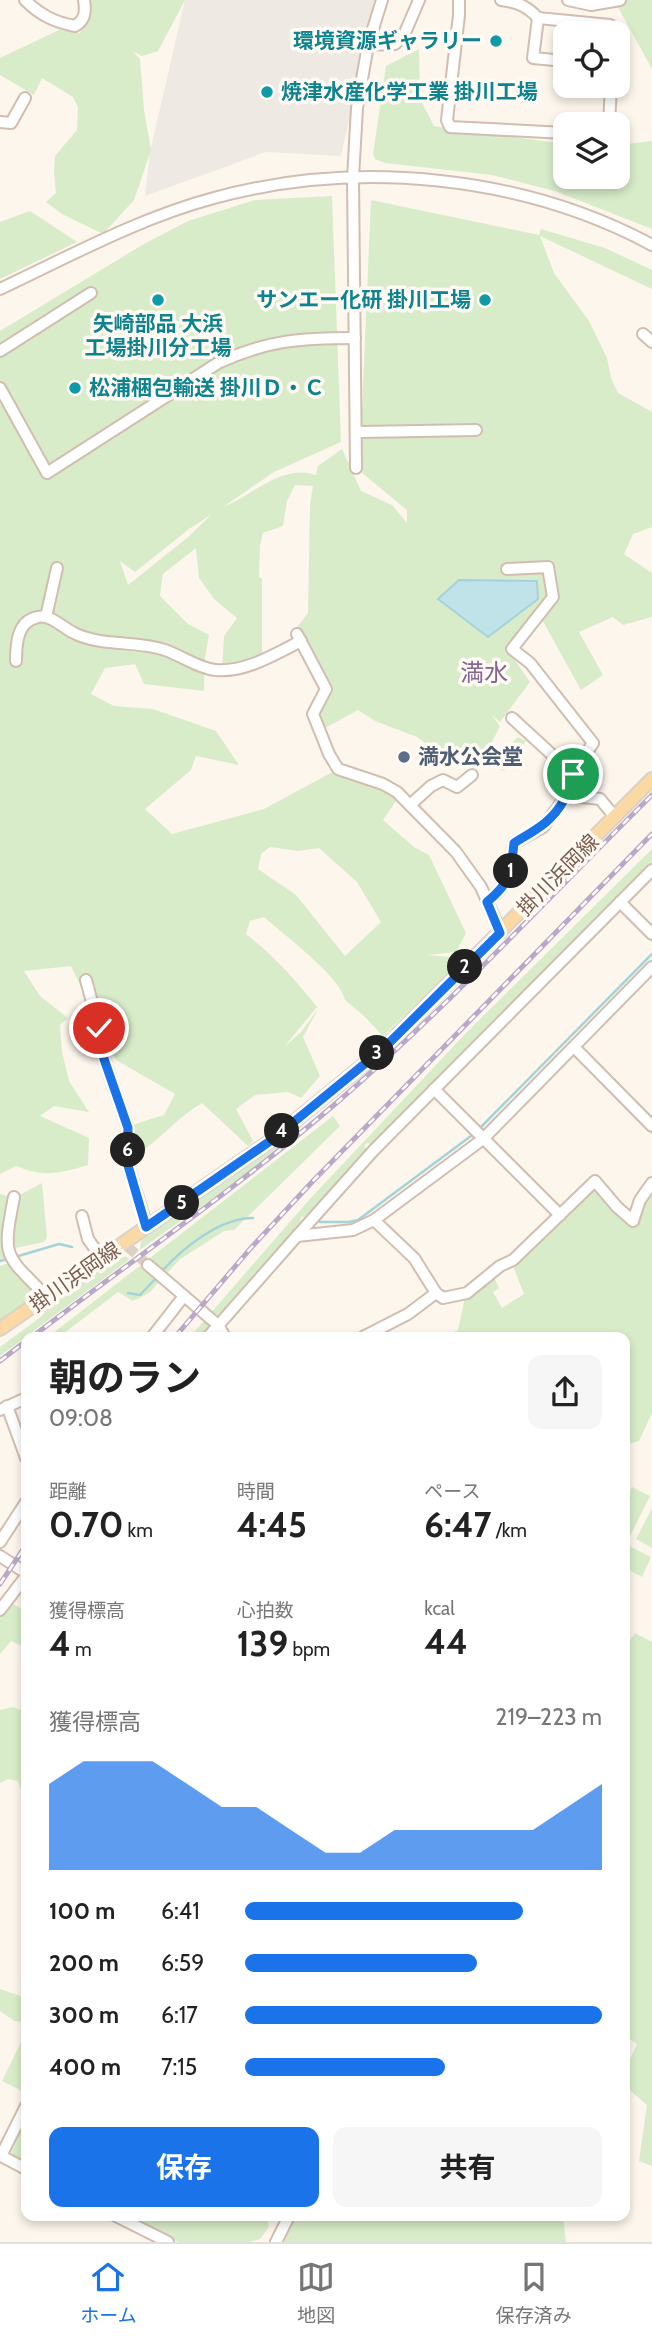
<!DOCTYPE html>
<html lang="ja">
<meta charset="utf-8">
<style>
:root{--surface:#fff;--page:#f6f6f6;--text:#222;--muted:#767676;--line:#e0e0e0;--accent:#1a73e8}
body{margin:0;font-family:Cabin,"Noto Sans JP",sans-serif;background:var(--page);color:var(--text);height:100vh;display:flex;flex-direction:column;font-size:26px;white-space:nowrap}
*{box-sizing:border-box;margin:0}
p{font-size:23px;color:var(--muted)}
.icon{flex:none;width:38px;height:38px;fill:none;stroke:currentColor;stroke-width:2;stroke-linecap:round;stroke-linejoin:round}
.map{position:relative;flex:1;overflow:hidden}
.drawer{position:absolute;left:21px;top:1332px;width:609px;height:889px;display:flex;flex-direction:column;background:var(--surface);border-radius:14px;box-shadow:0 4px 10px #0003}
.drawer>*{flex:none}
.buttons{position:absolute;left:553px;top:21px;display:grid;gap:14px}
.buttons a{display:grid;place-items:center;width:77px;height:77px;border-radius:14px;background:var(--surface);box-shadow:0 4px 10px #0003;font-size:35px}
.pin{position:absolute;display:grid;place-items:center;width:60px;height:60px;color:#fff;margin:-30px;border:4px solid #fff;border-radius:50%;box-shadow:0 2px 7px #0007}
.km{position:absolute;width:35px;height:35px;margin:-18px;border-radius:50%;background:#222;color:#fff;font-size:19px;line-height:35px;text-align:center}
.round{display:grid;place-items:center;flex:none;width:74px;height:74px;border-radius:14px;background:var(--page)}
.headline{display:flex;align-items:center;justify-content:space-between;height:119px;padding:0 28px}
h1{font-size:38px;font-weight:700;line-height:52px}
.metrics{display:grid;grid-template-columns:repeat(3,1fr);gap:10px;height:119px;padding:7px 28px}
.metrics div{display:grid;align-content:center}
.metrics b{font-size:35px;font-weight:700}
.metrics small{font-size:19px;font-weight:400}
.metrics p{font-size:19px}
.chart{height:196px;padding:14px 28px}
.chart p{display:flex;justify-content:space-between}
.chart svg{width:100%;height:126px;margin-top:7px;fill:var(--accent);opacity:.7}
.button{display:flex;gap:14px;margin-top:auto;padding:14px 28px}
.button a{flex:1;height:80px;border-radius:14px;background:var(--accent);color:#fff;font-size:28px;font-weight:700;line-height:80px;text-align:center}
.button a+a{background:var(--page);color:var(--text)}
ul{padding:0 28px;list-style:none;font-size:23px}
li{display:grid;grid-template-columns:112px 84px 1fr;align-items:center;height:52px}
li i{height:18px;border-radius:9px;background:var(--accent)}
.tab-bar{display:flex;justify-content:space-around;align-items:center;height:98px;border-top:2px solid var(--line);background:var(--surface);font-size:19px;color:var(--muted)}
.tab-bar a{display:grid;justify-items:center;gap:4px}
.tab-bar .current{color:var(--accent)}
.map>svg:first-child{display:block}
.industrial{fill:#efe9e4}
.green{fill:#d8ecc9;fill-rule:evenodd}
.water{fill:#bfe3e8;stroke:#a5d3da;stroke-width:2}
.lines{fill:none;stroke-linecap:round;stroke-linejoin:round}
.stream{stroke:#a5d3da;stroke-width:2.5}
.minor-tunnel{stroke:#dcd0c4;stroke-width:10;stroke-dasharray:10 5;stroke-linecap:butt}
.minor-casing{stroke:#d1beb0;stroke-width:14}
.major-casing{stroke:#dad1cd;stroke-width:16}
.minor{stroke:#fff;stroke-width:10}
.major{stroke:#fbd9a5;stroke-width:12}
.rail-casing{stroke:#b9a8c9;stroke-width:5}
.rail{stroke:#fffaf3;stroke-width:2.5;stroke-dasharray:8;stroke-linecap:butt}
.route-casing{stroke:#fff;stroke-width:14}
.route{stroke:#1a73e8;stroke-width:9}
.culture-dot{fill:#0f9aa8;stroke:#fffaf3;stroke-width:2.5}
.service-dot{fill:#5c6f8a;stroke:#fffaf3;stroke-width:2.5}
.labels{text-anchor:middle;stroke-width:7;stroke-linejoin:round;paint-order:stroke}
.culture-label{font-size:21px;font-weight:bold;fill:#0d838f;stroke:#fffaf3;text-anchor:end}
.service-label{font-size:21px;font-weight:bold;fill:#4e5e75;stroke:#fffaf3;text-anchor:start}
.street-label{font-size:21px;fill:#7a5c4d;stroke:#fffaf3}
.quarter-label{font-size:24px;fill:#846695;stroke:#fffaf3}
</style>
<div class="map">
<svg width="652" height="2242" viewBox="0 0 652 2242">
<rect width="100%" height="100%" fill="#fdf6ec"/>
<polygon class="industrial" points="185,0 375,0 341,156 266,152 145,196 150,152"/>
<g class="green">
<polygon points="92,0 185,0 158,51 142,56 132,51 140,59 144,110 151,150 134,200 103,234 62,214 46,202 56,193 54,173 55,156 77,130 78,107 73,97 42,78 34,95 0,75 0,58 59,30 80,33"/>
<polygon points="619,0 652,0 652,69 615,2"/>
<polygon points="419,49 420,99 434,126 565,144 565,177 618,177 618,145 652,141 652,229 555,191 492,175 385,163 375,159 373,154 386,66"/>
<path d="M332,196L341,442L274,472L223,507C253,496 281,463 316,475L318,466L342,449L361,491L392,505L407,523V510L362,473L361,432L371,200L539,235L541,229L605,248L652,270V289L540,236L554,273L589,321L607,358L611,378L618,393L652,412V527L633,534L624,554L652,573V617L623,625L613,617L579,632L603,675L581,690L540,616L508,650L530,682L500,722L491,714L500,726L488,750L498,756L518,737L526,741L504,771L464,754L441,755L417,737L375,721L358,710L320,731L313,714L326,688L295,630L308,613L310,504L313,486L295,485L287,501L283,526L263,533L260,545L259,577L262,579V660L222,670L224,636L237,618L215,600L199,578L196,548L163,574L160,596L188,624L209,635L205,657L204,691L144,684L135,664L105,668L91,694L114,706L153,709L216,731L239,765L196,756L191,770L145,809L172,834L264,809L338,769L400,795L383,820L414,847L429,855L466,933L456,952L427,955L461,958L462,961L383,1036L364,1016L345,1000C341,977 283,934 264,917L250,921L246,934C274,956 295,979 317,1007L284,1047L301,1032L318,1009L303,1037L320,1076L301,1098L288,1092L255,1095L236,1109L253,1141L248,1146L202,1103C175,1119 155,1145 127,1162L132,1125L164,1115L175,1094L116,1060L71,966L24,971L40,996L68,1018L60,1025L62,1052L69,1081L89,1112L54,1106L40,1116L89,1138L88,1165C60,1173 44,1178 16,1166L0,1174V331L144,244L188,221L255,200ZM212,514L187,538L128,585L120,561L135,572L189,529ZM270,847L298,851L319,848L357,882L381,922L345,956L296,895L258,869L261,854Z"/>
<polygon points="30,211 77,242 0,279 0,222"/>
<polygon points="652,849 652,865 374,1145 367,1143 364,1146 368,1151 309,1216 301,1217 298,1231 220,1315 215,1314 208,1321 210,1330 203,1337 190,1337 308,1201 466,1033"/>
<path d="M317,1111C266,1165 200,1206 140,1250L141,1241Z"/>
<polygon points="333,1116 340,1126 234,1230 224,1231 179,1260 149,1293 133,1301 118,1292 59,1337 48,1337"/>
<polygon points="42,1183 47,1237 44,1242 1,1251 6,1252 9,1257 0,1260 0,1194 14,1198"/>
<polygon points="594,1187 633,1223 652,1192 652,1413 639,1441 625,1445 625,1337 443,1337 458,1330 465,1297 494,1277 499,1288 493,1292 502,1308 524,1294 513,1266"/>
<polygon points="121,1254 130,1259 0,1356 0,1347 42,1316 52,1301"/>
<polygon points="8,1263 15,1265 41,1296 0,1323 0,1266"/>
<polygon points="632,1487 650,1496 630,1536 625,1533 625,1500"/>
<polygon points="652,1508 652,1548 636,1539"/>
<polygon points="625,1544 651,1557 642,1577 625,1568"/>
<polygon points="12,1603 26,1612 26,1648 11,1641 0,1654 0,1616"/>
<polygon points="635,1633 652,1642 652,2166 639,2161 647,2105 625,2086 625,2070 637,2044 625,2036 625,1648"/>
<polygon points="13,1707 26,1712 26,1811 22,1809 22,1792 18,1781 8,1779 0,1783 0,1710"/>
<polygon points="0,1989 26,1998 26,2022 14,2021 0,2011"/>
<polygon points="26,2032 26,2093 2,2081"/>
<polygon points="26,2119 26,2162 11,2154"/>
<polygon points="139,2216 267,2216 269,2227 260,2239 249,2242 179,2242 148,2227"/>
<polygon points="291,2216 302,2220 306,2216 563,2216 566,2242 278,2242"/>
</g>
<polygon class="water" points="459,580 537,581 538,599 488,637 438,599"/>
<g class="lines">
<g class="stream">
<polyline points="479,1129 652,954"/>
<polyline points="320,1222 349,1222 358,1220 475,1133"/>
<polyline points="15,1257 59,1244 72,1247"/>
<polyline points="0,1261 8,1259"/>
<path d="M162,1271C184,1247 220,1218 253,1218"/>
<polyline points="128,1293 140,1295 158,1276"/>
</g>
<polyline class="minor-tunnel" points="128,1247 148,1265"/>
<defs>
<g id="minor">
<path d="M25,0C40,15 54,22 75,26C85,20 86,12 84,0"/>
<polyline points="459,0 459,15 447,120 450,127 565,133"/>
<path d="M501,0C517,2 527,6 538,18L610,25L614,33"/>
<polyline points="568,0 591,5 620,0"/>
<polyline points="538,18 533,58 565,61"/>
<polyline points="368,45 395,44 404,35 419,0"/>
<polyline points="0,122 11,123 25,98"/>
<polyline points="609,124 611,86"/>
<path d="M0,289C70,256 139,218 214,198C357,159 522,175 652,245"/>
<polyline points="643,334 652,342"/>
<polyline points="0,351 91,293"/>
<path d="M0,388L47,473L218,363C268,340 300,338 355,338"/>
<polyline points="356,430 361,432 476,430"/>
<polyline points="356,468 353,178 357,108 368,45 382,0"/>
<polyline points="507,569 548,567 553,597 512,649 530,663 593,743 568,781 565,798"/>
<polyline points="46,617 57,568"/>
<polyline points="297,634 326,689 313,714 329,754 338,769 383,784 397,792 456,852 481,887 501,933"/>
<path d="M16,661C16,644 17,621 38,617C51,614 64,629 76,634C105,647 136,640 165,650C182,656 198,668 215,670C245,673 275,654 301,641"/>
<polyline points="512,718 573,774"/>
<polyline points="410,805 431,786 443,780 457,787 472,775"/>
<path d="M487,902C511,882 511,873 514,843L543,827L565,798L573,796L600,799L615,817"/>
<polyline points="620,902 652,934"/>
<polyline points="86,980 99,1028 104,1059 128,1128 127,1162 147,1227"/>
<polyline points="574,1047 652,1126"/>
<polyline points="434,1089 560,1215"/>
<path d="M14,1197C2,1259 4,1253 47,1297"/>
<polyline points="82,1216 88,1239 102,1259"/>
<polyline points="374,1220 414,1258 436,1293 443,1298 467,1293 500,1266 513,1260 595,1181 617,1207 633,1221 640,1200 652,1183"/>
<polyline points="297,1236 373,1151 652,870"/>
<polyline points="148,1265 218,1325 225,1337"/>
<polyline points="152,1337 184,1296"/>
<polyline points="208,1337 297,1236 353,1230 374,1220 483,1139 652,967"/>
<polyline points="363,1337 408,1314 436,1293"/>
<polyline points="7,1406 26,1458"/>
<polyline points="0,1410 26,1398"/>
<polyline points="0,1542 26,1502"/>
<polyline points="0,1556 26,1573"/>
<polyline points="0,1610 26,1576"/>
<polyline points="26,2106 1,2156 26,2169"/>
<polyline points="116,2216 168,2242"/>
<polyline points="276,2242 289,2216"/>
</g>
<polyline id="major" points="0,1329 273,1139 384,1048 652,779"/>
</defs>
<use href="#minor" class="minor-casing"/>
<use href="#major" class="major-casing"/>
<use href="#minor" class="minor"/>
<use href="#major" class="major"/>
<defs>
<g id="rail">
<path d="M32,1337C132,1260 237,1188 334,1105C446,1009 547,899 652,795"/>
<polyline points="175,1337 250,1249 312,1182 652,834"/>
<polyline points="0,1361 26,1341"/>
<polyline points="0,1584 26,1545"/>
</g>
</defs>
<use href="#rail" class="rail-casing"/>
<use href="#rail" class="rail"/>
</g>
<g class="lines">
<defs>
<path id="route" d="M99,1028L104,1059L128,1128L127,1162L146,1227L273,1139L384,1048L500,933L487,902C511,882 511,873 514,843C535,830 551,823 564,800C568,792 567,783 573,774"/>
</defs>
<use href="#route" class="route-casing"/>
<use href="#route" class="route"/>
</g>
<g class="culture-dot">
<circle cx="496" cy="41" r="7"/>
<circle cx="267" cy="92" r="7"/>
<circle cx="158" cy="300" r="7"/>
<circle cx="485" cy="300" r="7"/>
<circle cx="75" cy="388" r="7"/>
</g>
<circle class="service-dot" cx="404" cy="757" r="7"/>
<g class="labels">
<g class="culture-label">
<text x="482" y="48">環境資源ギャラリー</text>
<text x="281" y="99" text-anchor="start">焼津水産化学工業 掛川工場</text>
<text x="471" y="307">サンエー化研 掛川工場</text>
<text x="158" y="331" text-anchor="middle">矢崎部品 大浜<tspan x="158" dy="24">工場掛川分工場</tspan></text>
<text x="89" y="395" text-anchor="start">松浦梱包輸送 掛川Ｄ・Ｃ</text>
</g>
<g class="service-label">
<text x="418" y="764">満水公会堂</text>
</g>
<g class="street-label">
<text transform="translate(558 875) rotate(-45)" y="7">掛川浜岡線</text>
<text transform="translate(75 1277) rotate(-35)" y="7">掛川浜岡線</text>
</g>
<g class="quarter-label">
<text x="484" y="681">満水</text>
</g>
</g>
</svg>
<div class="buttons">
<a><svg class="icon" aria-label="locate" viewBox="0 0 24 24"><circle cx="12" cy="12" r="6"/><path d="M12 2v4M12 18v4M2 12h4M18 12h4"/></svg></a>
<a><svg class="icon" aria-label="layers" viewBox="0 0 24 24"><path d="M12 4l9 5-9 5-9-5zM3 14l9 5 9-5"/></svg></a>
</div>
<div class="pin" style="left:573px;top:774px;background:#1e9e55"><svg class="icon" aria-label="arrive" viewBox="0 0 24 24"><path d="M6 21V4h12l-3 4 3 4H6"/></svg></div>
<div class="pin" style="left:99px;top:1028px;background:#d93025"><svg class="icon" aria-label="check" viewBox="0 0 24 24"><path d="M5 12l5 5 9-10"/></svg></div>
<b class="km" style="left:511px;top:871px">1</b>
<b class="km" style="left:465px;top:967px">2</b>
<b class="km" style="left:377px;top:1053px">3</b>
<b class="km" style="left:282px;top:1131px">4</b>
<b class="km" style="left:182px;top:1203px">5</b>
<b class="km" style="left:128px;top:1150px">6</b>
<section class="drawer">
<div class="headline"><div><h1>朝のラン</h1><p>09:08</p></div><a class="round"><svg class="icon" aria-label="share" viewBox="0 0 24 24"><path d="M12 15V3M7 8l5-5 5 5M5 13v7h14v-7"/></svg></a></div>
<div class="metrics">
<div><p>距離</p><b>0.70<small> km</small></b></div>
<div><p>時間</p><b>4:45</b></div>
<div><p>ペース</p><b>6:47<small> /km</small></b></div>
</div>
<div class="metrics">
<div><p>獲得標高</p><b>4<small> m</small></b></div>
<div><p>心拍数</p><b>139<small> bpm</small></b></div>
<div><p>kcal</p><b>44</b></div>
</div>
<div class="chart"><p><span>獲得標高</span>219–223 m</p>
<svg viewBox="0 0 160 44" preserveAspectRatio="none"><path d="M0 44V14L10 6L20 6L30 6L40 14L50 22L60 22L70 30L80 38L90 38L100 30L110 30L120 30L130 30L140 30L150 22L160 14V44z"/></svg>
</div>
<ul>
<li><b>100 m</b>6:41<i style="width:78%"></i></li>
<li><b>200 m</b>6:59<i style="width:65%"></i></li>
<li><b>300 m</b>6:17<i style="width:100%"></i></li>
<li><b>400 m</b>7:15<i style="width:56%"></i></li>
</ul>
<div class="button"><a>保存</a><a>共有</a></div>
</section>
</div>
<nav class="tab-bar">
<a class="current"><svg class="icon" aria-label="home" viewBox="0 0 24 24"><path d="M3 11l9-7 9 7M6 9v11h12V9"/></svg>ホーム</a>
<a><svg class="icon" aria-label="map" viewBox="0 0 24 24"><path d="M3 6l6-2 6 2 6-2v14l-6 2-6-2-6 2zM9 4v14M15 6v14"/></svg>地図</a>
<a><svg class="icon" aria-label="saved" viewBox="0 0 24 24"><path d="M7 4h10v16l-5-4-5 4z"/></svg>保存済み</a>
</nav>
